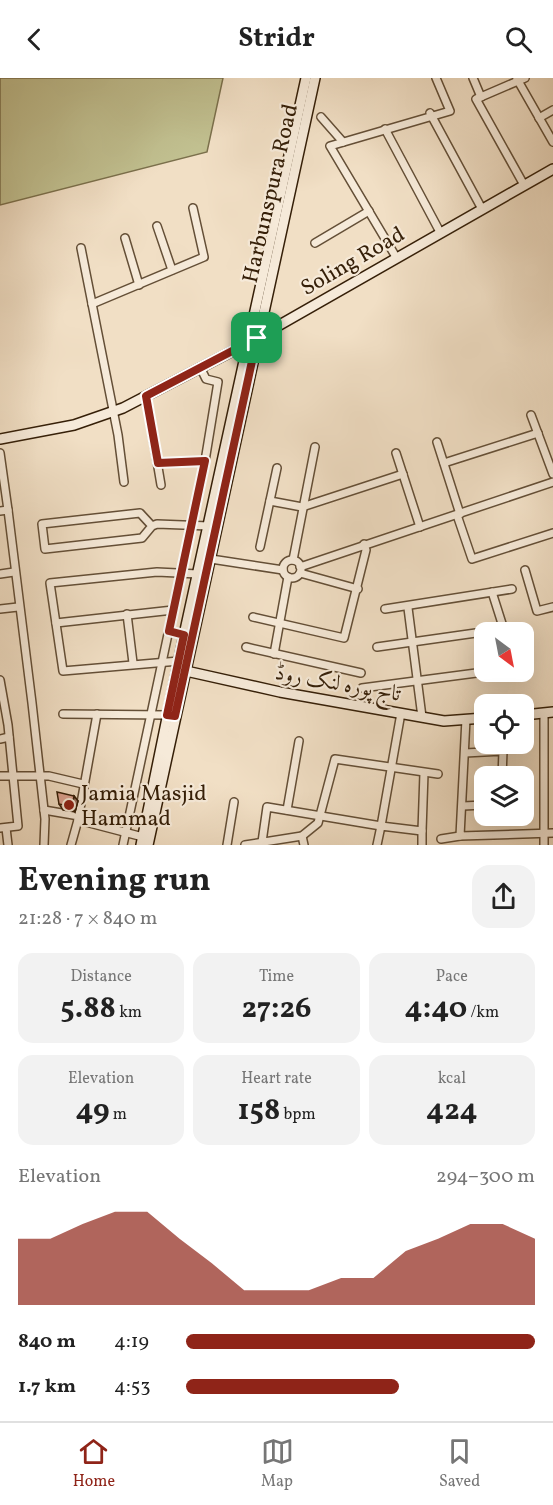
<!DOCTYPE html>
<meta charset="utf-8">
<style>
:root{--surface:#fff;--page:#f2f2f2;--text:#222;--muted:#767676;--line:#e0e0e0;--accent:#8f2418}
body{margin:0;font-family:Vollkorn,Amiri,serif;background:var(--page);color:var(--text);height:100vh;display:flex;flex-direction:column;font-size:22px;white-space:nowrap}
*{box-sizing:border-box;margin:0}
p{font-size:20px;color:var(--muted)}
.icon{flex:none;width:33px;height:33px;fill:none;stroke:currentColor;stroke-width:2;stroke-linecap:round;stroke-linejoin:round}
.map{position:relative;height:767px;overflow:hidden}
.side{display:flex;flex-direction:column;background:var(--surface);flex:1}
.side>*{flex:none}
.needle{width:39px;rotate:148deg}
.controls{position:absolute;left:474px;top:544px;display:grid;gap:12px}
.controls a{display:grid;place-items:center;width:60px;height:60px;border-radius:12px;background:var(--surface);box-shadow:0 6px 24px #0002;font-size:30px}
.pin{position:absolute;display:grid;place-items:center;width:51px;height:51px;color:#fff;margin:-26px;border-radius:12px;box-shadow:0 3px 9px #0006}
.round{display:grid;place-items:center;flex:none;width:63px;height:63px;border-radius:18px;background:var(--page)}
.headline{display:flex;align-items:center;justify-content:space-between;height:102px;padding:0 18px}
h1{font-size:33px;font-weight:700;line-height:45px}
.figures{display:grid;grid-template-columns:repeat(3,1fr);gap:9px;height:102px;padding:6px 18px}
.figures div{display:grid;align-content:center;border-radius:15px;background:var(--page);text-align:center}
.figures b{font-size:30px;font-weight:700}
.figures small{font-size:16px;font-weight:400}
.figures p{font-size:16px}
.chart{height:168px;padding:12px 18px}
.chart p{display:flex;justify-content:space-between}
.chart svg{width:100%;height:108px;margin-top:6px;fill:var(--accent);opacity:.7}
ul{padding:0 18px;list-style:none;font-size:20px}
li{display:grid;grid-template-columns:96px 72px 1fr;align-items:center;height:45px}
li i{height:15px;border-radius:8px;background:var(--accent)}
header{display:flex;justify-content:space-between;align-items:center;height:78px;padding:0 18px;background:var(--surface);font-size:27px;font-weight:700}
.dock{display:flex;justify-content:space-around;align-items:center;height:84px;border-top:2px solid var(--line);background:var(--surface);font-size:16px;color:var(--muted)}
.dock a{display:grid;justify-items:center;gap:3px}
.dock .selected{color:var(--accent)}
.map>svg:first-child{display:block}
.green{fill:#c1c090;stroke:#7b704c;stroke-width:1.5}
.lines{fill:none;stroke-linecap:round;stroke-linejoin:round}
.street-casing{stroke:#644f37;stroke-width:10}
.secondary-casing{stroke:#351f08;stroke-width:12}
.street{stroke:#f6ead9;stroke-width:7}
.secondary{stroke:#f6ead9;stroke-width:9}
.wall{fill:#be8d7e;stroke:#351f08;stroke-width:1.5}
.shaded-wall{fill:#9b7366;stroke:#351f08;stroke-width:1.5}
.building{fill:#dda492;stroke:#351f08;stroke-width:1.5}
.route-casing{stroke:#fff;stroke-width:12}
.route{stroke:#8f2418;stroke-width:8}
.poi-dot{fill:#8f2418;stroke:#f6ead9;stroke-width:2}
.labels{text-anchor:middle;stroke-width:4.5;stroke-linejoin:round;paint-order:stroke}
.street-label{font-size:22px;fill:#351f08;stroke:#f6ead9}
.poi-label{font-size:22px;fill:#351f08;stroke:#f6ead9;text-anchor:start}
</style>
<header><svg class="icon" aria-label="back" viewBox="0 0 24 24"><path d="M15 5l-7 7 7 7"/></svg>Stridr<svg class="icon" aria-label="search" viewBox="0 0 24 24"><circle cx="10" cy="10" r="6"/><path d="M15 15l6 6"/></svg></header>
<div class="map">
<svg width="553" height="767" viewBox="0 0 553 767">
<rect width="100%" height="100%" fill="#f1dfc5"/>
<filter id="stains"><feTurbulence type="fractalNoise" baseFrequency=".00333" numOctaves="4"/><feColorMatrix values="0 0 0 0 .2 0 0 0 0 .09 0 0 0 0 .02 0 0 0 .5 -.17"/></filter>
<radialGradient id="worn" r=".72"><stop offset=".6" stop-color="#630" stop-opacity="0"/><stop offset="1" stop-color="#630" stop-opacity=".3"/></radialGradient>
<polygon class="green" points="0,0 223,0 207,74 0,127"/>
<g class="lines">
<defs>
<g id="street">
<polyline points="473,0 481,19"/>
<polyline points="517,1 553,64"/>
<polyline points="430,35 482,131"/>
<polyline points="321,39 343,64"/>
<polyline points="539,40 553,32"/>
<polyline points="385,51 440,154"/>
<polyline points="524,107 476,21 525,0"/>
<polyline points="157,148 172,192"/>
<polyline points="125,160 139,207"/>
<polyline points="315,165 369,133"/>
<polyline points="81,170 118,357 124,404"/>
<polyline points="396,179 330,68 450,33 436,0"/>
<polyline points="92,226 204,179 193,130"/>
<polyline points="146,318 161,407"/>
<polyline points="531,337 553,396"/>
<polyline points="437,364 460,436"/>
<polyline points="0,375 8,432 0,433"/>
<polyline points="396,375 420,449"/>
<polyline points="158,385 205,383"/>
<polyline points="444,385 538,355"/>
<polyline points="270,423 302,429 403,396"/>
<polyline points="8,432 32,625 45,741 44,767"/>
<polyline points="457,437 472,481 553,455"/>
<polyline points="152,448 140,435 42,446 45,471 142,460 152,448 157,446 209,448"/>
<polyline points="260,469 277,390"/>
<polyline points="211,481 283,492"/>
<polyline points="293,482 315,369"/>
<circle cx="292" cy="491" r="9"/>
<polyline points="300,489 553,404"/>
<polyline points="525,492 537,533 553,529"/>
<polyline points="300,495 358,511"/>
<polyline points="0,496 14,494"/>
<polyline points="492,514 505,555"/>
<polyline points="408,530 422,639"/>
<polyline points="0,531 18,529"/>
<polyline points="385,531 512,511"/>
<polyline points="127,536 133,585"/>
<polyline points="253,539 344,560 366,472 364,466"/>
<polyline points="56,545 173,532"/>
<polyline points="246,569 361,595"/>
<polyline points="377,569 504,551"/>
<polyline points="274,576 288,499"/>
<polyline points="179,583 63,593 50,505 157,494 198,496"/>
<polyline points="0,602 8,647 18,748 0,750"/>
<polyline points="362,610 484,594"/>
<polyline points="63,636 167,637"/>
<polyline points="544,636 544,767"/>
<polyline points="466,641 460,758 553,755"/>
<polyline points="0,661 9,659"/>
<polyline points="465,675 503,673 502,699"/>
<polyline points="0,698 49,698 83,706"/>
<polyline points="463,728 484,727"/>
<polyline points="44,732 79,738"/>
<polyline points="287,732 299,663"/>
<polyline points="78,742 143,759"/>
<polyline points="6,750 8,767"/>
<polyline points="302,758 304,767"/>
<polyline points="441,761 460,758"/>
<polyline points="262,764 267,729 381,748 401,635"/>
<polyline points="71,767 78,742 97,636"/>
<polyline points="123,767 205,383 218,304 206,301 200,289"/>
<polyline points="227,767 234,724"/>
<polyline points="245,767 302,758 318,745 335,681 438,696"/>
<polyline points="377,767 381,748 422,753 424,695"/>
<polyline points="422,767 422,753"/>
</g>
<g id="secondary">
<polyline points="0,361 74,347 123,330 248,265 553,91"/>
<polyline points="186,593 280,614 444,643 484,640"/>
<polyline points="524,637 553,634"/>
<polyline points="141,767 184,557 306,0"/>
<polyline points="148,767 315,0"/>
</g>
</defs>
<use href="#street" class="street-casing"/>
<use href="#secondary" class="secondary-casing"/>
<use href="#street" class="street"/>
<use href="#secondary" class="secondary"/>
</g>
<polygon class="wall" points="74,718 78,723 75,734 63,732 59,726"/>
<polygon class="shaded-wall" points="74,718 78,723 75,734 72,729"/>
<polygon class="building" points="57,714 74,718 72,729 59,726"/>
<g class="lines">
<defs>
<polygon id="route" points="257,260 175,638 167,637 184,557 169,553 205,383 158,385 146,318"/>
</defs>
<use href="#route" class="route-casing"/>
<use href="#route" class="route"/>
</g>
<circle class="poi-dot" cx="69" cy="727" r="6"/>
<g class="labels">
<g class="street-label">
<text transform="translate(269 115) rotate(-77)" y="8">Harbunspura Road</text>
<text transform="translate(352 182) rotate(-30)" y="8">Soling Road</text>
<text transform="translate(338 604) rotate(10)" y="8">تاج پورہ لنک روڈ</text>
</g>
<g class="poi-label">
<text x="81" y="722">Jamia Masjid<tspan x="81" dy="25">Hammad</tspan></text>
</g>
</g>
<rect width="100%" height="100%" filter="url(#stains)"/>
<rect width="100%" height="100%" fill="url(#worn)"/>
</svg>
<div class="controls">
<a><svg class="needle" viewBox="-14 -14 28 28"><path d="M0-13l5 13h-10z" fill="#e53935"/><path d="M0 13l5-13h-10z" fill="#767676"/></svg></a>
<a><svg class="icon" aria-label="locate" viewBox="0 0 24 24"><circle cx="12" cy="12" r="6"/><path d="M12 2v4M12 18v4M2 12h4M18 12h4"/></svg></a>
<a><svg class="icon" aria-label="layers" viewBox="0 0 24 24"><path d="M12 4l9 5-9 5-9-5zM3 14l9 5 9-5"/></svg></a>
</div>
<div class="pin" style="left:257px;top:260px;background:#1e9e55"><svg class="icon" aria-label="arrive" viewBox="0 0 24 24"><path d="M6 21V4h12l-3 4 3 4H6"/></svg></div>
</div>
<section class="side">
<div class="headline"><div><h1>Evening run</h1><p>21:28 · 7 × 840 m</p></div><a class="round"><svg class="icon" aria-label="share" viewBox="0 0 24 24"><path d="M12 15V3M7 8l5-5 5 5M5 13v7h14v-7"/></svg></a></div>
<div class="figures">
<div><p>Distance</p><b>5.88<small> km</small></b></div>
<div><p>Time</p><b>27:26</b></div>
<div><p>Pace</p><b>4:40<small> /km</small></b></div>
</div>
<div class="figures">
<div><p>Elevation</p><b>49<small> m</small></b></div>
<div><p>Heart rate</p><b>158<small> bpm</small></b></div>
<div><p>kcal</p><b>424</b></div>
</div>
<div class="chart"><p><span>Elevation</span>294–300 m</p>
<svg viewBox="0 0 160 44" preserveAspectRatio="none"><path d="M0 44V17L10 17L20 11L30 6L40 6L50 17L60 27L70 38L80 38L90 38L100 33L110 33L120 22L130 17L140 11L150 11L160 17V44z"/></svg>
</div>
<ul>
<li><b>840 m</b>4:19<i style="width:100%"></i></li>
<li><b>1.7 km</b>4:53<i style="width:61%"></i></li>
</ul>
</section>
<nav class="dock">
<a class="selected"><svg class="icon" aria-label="home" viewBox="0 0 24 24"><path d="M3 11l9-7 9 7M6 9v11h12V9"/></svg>Home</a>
<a><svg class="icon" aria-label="map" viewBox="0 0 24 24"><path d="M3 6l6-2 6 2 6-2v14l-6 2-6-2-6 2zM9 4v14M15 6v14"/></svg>Map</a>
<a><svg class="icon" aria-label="saved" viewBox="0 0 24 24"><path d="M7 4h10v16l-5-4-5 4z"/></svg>Saved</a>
</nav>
